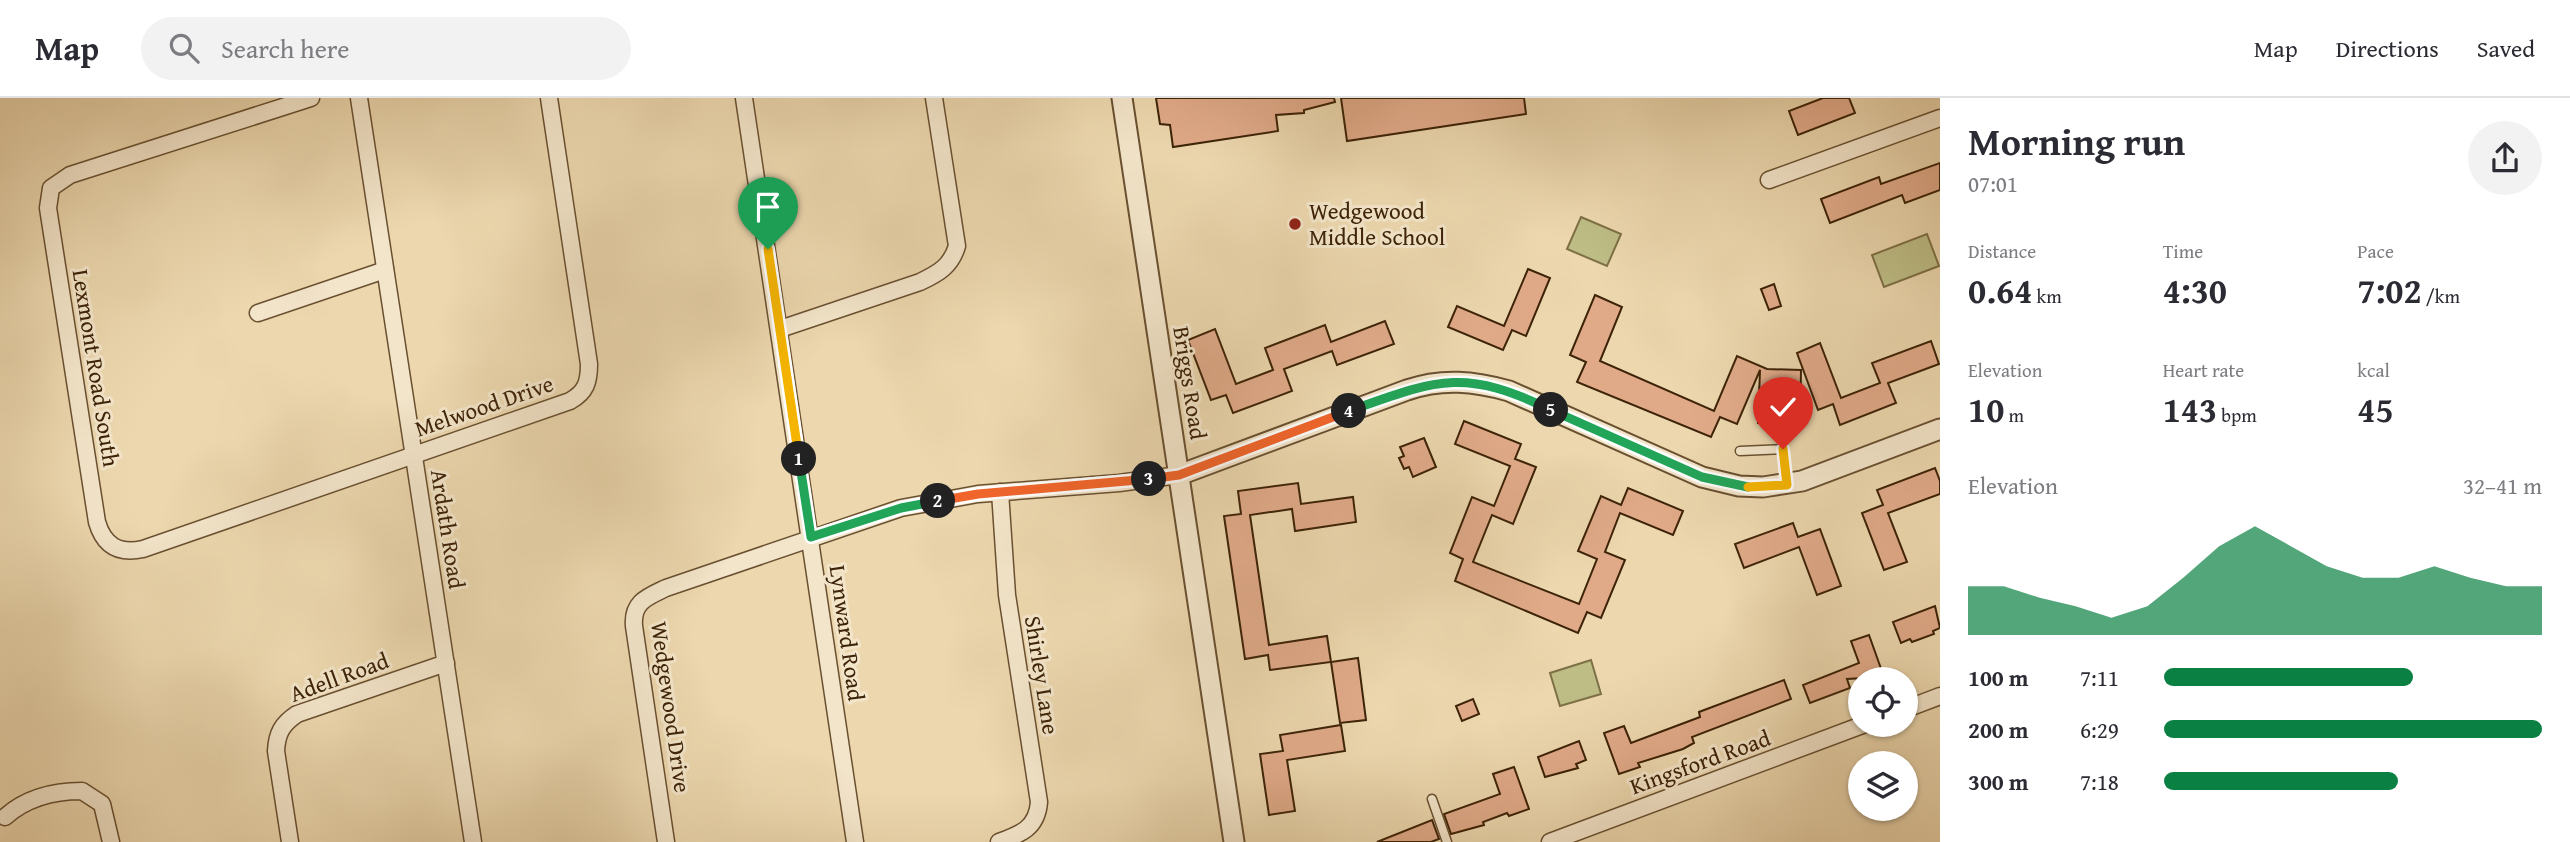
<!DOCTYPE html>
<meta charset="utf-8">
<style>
:root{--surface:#fff;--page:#f2f2f3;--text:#2b2b33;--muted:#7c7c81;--line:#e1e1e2;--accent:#0b8043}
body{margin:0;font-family:"Gentium Book Plus",serif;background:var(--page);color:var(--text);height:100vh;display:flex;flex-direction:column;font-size:26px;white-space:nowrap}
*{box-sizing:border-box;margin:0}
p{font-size:23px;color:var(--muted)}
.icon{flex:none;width:38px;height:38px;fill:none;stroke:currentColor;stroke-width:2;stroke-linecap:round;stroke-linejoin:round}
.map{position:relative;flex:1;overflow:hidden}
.details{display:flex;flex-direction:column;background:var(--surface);width:630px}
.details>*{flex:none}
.fabs{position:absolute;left:1848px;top:569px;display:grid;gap:14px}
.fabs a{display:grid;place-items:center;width:70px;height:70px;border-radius:50%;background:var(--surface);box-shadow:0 2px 5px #0004;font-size:35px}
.pin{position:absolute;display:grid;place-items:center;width:60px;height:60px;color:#fff;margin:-72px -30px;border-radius:50% 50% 50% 0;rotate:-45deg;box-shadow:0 0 7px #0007}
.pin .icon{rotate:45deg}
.km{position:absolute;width:35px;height:35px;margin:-18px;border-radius:50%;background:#222;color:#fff;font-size:19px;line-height:35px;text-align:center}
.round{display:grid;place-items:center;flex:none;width:74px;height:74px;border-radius:37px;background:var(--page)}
.headline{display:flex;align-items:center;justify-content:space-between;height:119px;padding:0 28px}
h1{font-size:38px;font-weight:800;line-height:52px}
.metrics{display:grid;grid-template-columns:repeat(3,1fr);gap:10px;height:119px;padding:7px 28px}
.metrics div{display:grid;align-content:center}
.metrics b{font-size:35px;font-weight:800}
.metrics small{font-size:19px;font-weight:400}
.metrics p{font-size:19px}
.chart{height:196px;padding:14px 28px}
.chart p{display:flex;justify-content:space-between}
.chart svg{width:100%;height:126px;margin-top:7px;fill:var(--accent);opacity:.7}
ul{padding:0 28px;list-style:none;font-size:23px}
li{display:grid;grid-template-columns:112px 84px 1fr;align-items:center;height:52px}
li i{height:18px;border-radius:9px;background:var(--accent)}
header{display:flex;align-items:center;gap:42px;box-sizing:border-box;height:98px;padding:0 35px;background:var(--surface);border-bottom:2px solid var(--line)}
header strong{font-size:33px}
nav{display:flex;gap:38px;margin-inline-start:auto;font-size:24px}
.search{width:490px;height:63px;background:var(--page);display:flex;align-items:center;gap:18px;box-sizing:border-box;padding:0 24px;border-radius:38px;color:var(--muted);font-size:26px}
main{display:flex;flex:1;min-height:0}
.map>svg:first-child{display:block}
.green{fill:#bebd86;stroke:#7e7046;stroke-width:2}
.building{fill:#e0aa89;stroke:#3d2307;stroke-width:2}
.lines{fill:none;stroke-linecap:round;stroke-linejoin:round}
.service-casing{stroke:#695031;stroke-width:11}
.minor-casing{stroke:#695031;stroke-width:19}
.tertiary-casing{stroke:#695031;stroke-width:23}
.service{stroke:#f3e5ca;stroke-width:8}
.minor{stroke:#f3e5ca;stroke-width:16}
.tertiary{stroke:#f3e5ca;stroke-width:19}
.split-1-casing{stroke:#fff;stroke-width:14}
.split-2-casing{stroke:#fff;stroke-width:14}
.split-3-casing{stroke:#fff;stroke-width:14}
.split-4-casing{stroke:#fff;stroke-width:14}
.split-5-casing{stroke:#fff;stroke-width:14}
.split-6-casing{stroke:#fff;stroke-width:14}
.split-7-casing{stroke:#fff;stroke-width:14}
.split-1{stroke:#f5b400;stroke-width:9}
.split-2{stroke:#22a559;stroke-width:9}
.split-3{stroke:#f0652b;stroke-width:9}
.split-4{stroke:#f0652b;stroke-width:9}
.split-5{stroke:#22a559;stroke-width:9}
.split-6{stroke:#22a559;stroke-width:9}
.split-7{stroke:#f5b400;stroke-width:9}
.poi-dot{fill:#8f2418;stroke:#f3e5ca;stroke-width:2.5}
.labels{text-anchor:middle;stroke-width:6;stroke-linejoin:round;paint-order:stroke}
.poi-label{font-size:23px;fill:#3d2307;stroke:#f3e5ca;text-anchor:start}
.street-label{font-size:23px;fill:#3d2307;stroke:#f3e5ca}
</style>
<header>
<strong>Map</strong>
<div class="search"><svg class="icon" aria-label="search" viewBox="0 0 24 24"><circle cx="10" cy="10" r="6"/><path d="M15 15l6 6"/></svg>Search here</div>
<nav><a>Map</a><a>Directions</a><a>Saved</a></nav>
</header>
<main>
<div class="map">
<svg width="1940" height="744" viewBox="0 0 1940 744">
<rect width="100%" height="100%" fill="#ecd7ae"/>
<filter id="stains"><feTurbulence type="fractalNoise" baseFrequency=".00286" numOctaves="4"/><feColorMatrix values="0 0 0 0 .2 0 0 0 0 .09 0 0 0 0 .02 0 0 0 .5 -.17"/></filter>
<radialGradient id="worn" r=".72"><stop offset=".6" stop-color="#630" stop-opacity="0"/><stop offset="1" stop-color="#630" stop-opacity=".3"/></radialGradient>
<g class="green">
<polygon points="1581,119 1621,136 1607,168 1567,151"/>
<polygon points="1927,136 1939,168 1884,189 1872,157"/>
<polygon points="1591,562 1601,596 1560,608 1550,575"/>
</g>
<g class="building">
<polygon points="1156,0 1334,0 1335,4 1304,12 1304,15 1276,17 1278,33 1173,49 1170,27 1160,26"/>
<polygon points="1341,0 1524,0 1526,16 1347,43"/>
<polygon points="1823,0 1849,0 1855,15 1798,37 1789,13"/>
<polygon points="1940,65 1940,92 1905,105 1902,97 1830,125 1821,101 1879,79 1881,86"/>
<polygon points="1528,171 1550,180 1526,238 1512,232 1503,252 1448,229 1457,208 1504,228"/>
<polygon points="1774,186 1781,208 1769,212 1761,191"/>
<polygon points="1595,197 1622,209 1600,263 1714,313 1737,258 1767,271 1801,272 1800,325 1788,325 1779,334 1771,325 1758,325 1760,272 1737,326 1720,319 1711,339 1577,284 1586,264 1570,257"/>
<polygon points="1385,223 1394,246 1337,267 1332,253 1284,271 1292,293 1233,315 1226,297 1211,302 1188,242 1215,231 1236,286 1273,272 1265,250 1325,227 1331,244"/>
<polygon points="1931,243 1939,266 1888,285 1896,305 1840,327 1833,306 1818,312 1797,255 1820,245 1841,300 1880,285 1872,265"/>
<polygon points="1464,323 1521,346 1515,361 1536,369 1513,426 1492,417 1473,464 1579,506 1597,461 1578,453 1601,398 1621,407 1628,390 1683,413 1673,437 1620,415 1605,454 1625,462 1601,520 1587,514 1578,535 1455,483 1463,461 1450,455 1472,399 1494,408 1510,368 1455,346"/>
<polygon points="1424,340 1436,369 1413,379 1409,369 1404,371 1399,360 1404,358 1400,349"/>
<polygon points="1935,370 1940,383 1940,396 1888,415 1907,464 1884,472 1862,415 1883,407 1877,392"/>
<polygon points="1298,385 1301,406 1353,399 1356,424 1295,433 1292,411 1250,417 1269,547 1327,538 1331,564 1270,572 1268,557 1245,561 1224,418 1241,416 1238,393"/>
<polygon points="1793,425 1798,439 1820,431 1841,488 1817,497 1799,449 1744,470 1735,446"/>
<polygon points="1935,508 1940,530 1933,533 1934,536 1912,544 1910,541 1901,545 1893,524"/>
<polygon points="1869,537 1884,579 1847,581 1850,590 1810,605 1803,587 1859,565 1851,543"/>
<polygon points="1358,560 1366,622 1340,625 1331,564"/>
<polygon points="1784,582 1791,601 1692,639 1694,645 1683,651 1638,665 1640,669 1619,676 1604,635 1624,628 1631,645 1700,619 1699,614"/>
<polygon points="1473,601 1479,616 1462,623 1456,608"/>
<polygon points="1341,627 1345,653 1287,662 1295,713 1269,717 1260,656 1283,653 1280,637"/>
<polygon points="1579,643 1586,662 1576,666 1578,670 1545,679 1538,659"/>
<polygon points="1514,669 1529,711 1509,718 1507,715 1483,724 1484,727 1451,736 1444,716 1500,696 1493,676"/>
<polygon points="1432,722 1439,741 1431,744 1377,744"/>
</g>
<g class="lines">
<defs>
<g id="service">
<polyline points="1740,353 1783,351 1787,384"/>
<polyline points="1432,701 1447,744"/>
</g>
<g id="minor">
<path d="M311,0L70,77L51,90L48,110L97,424C104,448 119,456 143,451L570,303C586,294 589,284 589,266L549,0"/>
<polyline points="359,0 473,744"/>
<polyline points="744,0 855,744"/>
<polyline points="1769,82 1940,20"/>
<polyline points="258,215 385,172"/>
<path d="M780,231L920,184C939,175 951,168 957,148L934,0"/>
<polyline points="1906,611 1940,598"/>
<path d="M5,719C26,700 54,693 82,693L102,706L111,744"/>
<path d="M290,744L276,653C277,635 282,626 297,616L446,565"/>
<path d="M666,744L634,528C632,504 647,499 666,490L901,410L978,396L1119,385L1179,377"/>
<path d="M999,744C1021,736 1037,730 1039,704L1007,497L1000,394"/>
<polyline points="1550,744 1865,626"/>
</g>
<g id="tertiary">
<polyline points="1122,0 1234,744"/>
<path d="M1179,377L1407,292C1442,280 1474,283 1509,293L1702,379L1739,388L1763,389L1802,383L1940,331"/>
</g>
</defs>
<use href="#service" class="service-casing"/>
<use href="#minor" class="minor-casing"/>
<use href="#tertiary" class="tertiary-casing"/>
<use href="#service" class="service"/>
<use href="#minor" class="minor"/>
<use href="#tertiary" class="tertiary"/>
</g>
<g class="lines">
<defs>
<polyline id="split-1" points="768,151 799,361"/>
<polyline id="split-2" points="799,361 811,439 901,410 938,403"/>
<polyline id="split-3" points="938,403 978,396 1149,381"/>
<polyline id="split-4" points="1149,381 1179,377 1349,313"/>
<path id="split-5" d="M1349,313C1436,282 1463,269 1551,312"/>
<polyline id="split-6" points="1551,312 1702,379 1748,389"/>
<polyline id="split-7" points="1748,389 1787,387 1783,351"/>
</defs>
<use href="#split-1" class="split-1-casing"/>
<use href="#split-2" class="split-2-casing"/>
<use href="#split-3" class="split-3-casing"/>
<use href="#split-4" class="split-4-casing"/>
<use href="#split-5" class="split-5-casing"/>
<use href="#split-6" class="split-6-casing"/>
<use href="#split-7" class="split-7-casing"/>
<use href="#split-1" class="split-1"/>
<use href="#split-2" class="split-2"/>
<use href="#split-3" class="split-3"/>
<use href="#split-4" class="split-4"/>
<use href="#split-5" class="split-5"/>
<use href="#split-6" class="split-6"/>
<use href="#split-7" class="split-7"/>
</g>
<circle class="poi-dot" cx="1295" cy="126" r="7"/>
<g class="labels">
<g class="poi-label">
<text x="1309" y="121">Wedgewood<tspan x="1309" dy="26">Middle School</tspan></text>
</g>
<g class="street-label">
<text transform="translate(96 270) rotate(81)" y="8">Lexmont Road South</text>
<text transform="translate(1190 285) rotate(81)" y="8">Briggs Road</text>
<text transform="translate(484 308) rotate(-19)" y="8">Melwood Drive</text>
<text transform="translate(448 431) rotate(81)" y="8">Ardath Road</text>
<text transform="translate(847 535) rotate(82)" y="8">Lynward Road</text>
<text transform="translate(1042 577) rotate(81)" y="8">Shirley Lane</text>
<text transform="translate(339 579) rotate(-20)" y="8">Adell Road</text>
<text transform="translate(671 609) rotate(82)" y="8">Wedgewood Drive</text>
<text transform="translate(1700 664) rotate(-20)" y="8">Kingsford Road</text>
</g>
</g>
<rect width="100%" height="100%" filter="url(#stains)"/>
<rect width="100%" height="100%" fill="url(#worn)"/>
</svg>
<div class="fabs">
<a><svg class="icon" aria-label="locate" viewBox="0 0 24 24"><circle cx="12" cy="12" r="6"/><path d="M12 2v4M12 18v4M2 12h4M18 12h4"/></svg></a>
<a><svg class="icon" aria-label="layers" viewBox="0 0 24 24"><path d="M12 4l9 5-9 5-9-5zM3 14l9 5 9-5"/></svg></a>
</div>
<div class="pin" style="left:768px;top:151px;background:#1e9e55"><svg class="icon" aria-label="arrive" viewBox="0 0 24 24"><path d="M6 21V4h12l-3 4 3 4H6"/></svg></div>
<div class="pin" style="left:1783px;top:351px;background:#d93025"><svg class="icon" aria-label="check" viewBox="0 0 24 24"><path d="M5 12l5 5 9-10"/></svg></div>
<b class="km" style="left:799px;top:361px">1</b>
<b class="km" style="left:938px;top:403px">2</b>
<b class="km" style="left:1149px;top:381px">3</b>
<b class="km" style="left:1349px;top:313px">4</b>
<b class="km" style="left:1551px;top:312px">5</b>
</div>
<section class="details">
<div class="headline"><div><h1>Morning run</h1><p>07:01</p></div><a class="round"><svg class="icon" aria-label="share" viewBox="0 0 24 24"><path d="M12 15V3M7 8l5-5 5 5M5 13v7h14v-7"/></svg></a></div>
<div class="metrics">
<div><p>Distance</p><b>0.64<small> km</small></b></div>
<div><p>Time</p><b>4:30</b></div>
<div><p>Pace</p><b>7:02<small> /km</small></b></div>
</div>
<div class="metrics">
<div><p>Elevation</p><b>10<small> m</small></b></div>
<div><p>Heart rate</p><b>143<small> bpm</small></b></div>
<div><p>kcal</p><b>45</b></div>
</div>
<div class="chart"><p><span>Elevation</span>32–41 m</p>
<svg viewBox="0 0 160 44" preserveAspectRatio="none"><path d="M0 44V27L10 27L20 31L30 34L40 38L50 34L60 24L70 13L80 6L90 13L100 20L110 24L120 24L130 20L140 24L150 27L160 27V44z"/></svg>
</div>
<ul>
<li><b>100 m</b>7:11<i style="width:66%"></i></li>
<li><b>200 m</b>6:29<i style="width:100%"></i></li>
<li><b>300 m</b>7:18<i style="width:62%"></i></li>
</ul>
</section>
</main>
